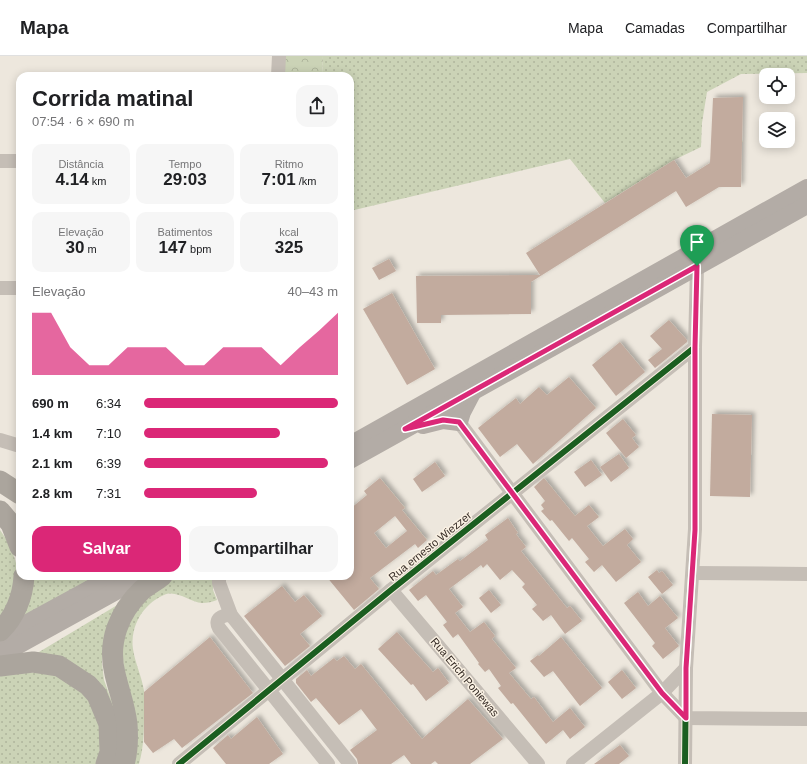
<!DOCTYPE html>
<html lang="pt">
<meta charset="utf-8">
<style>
:root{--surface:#fff;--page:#f6f6f6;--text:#202124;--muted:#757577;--line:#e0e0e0;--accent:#db2777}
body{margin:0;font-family:Arial,sans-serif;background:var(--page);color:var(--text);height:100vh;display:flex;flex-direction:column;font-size:15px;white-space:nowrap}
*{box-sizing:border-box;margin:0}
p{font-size:13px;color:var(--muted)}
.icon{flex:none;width:22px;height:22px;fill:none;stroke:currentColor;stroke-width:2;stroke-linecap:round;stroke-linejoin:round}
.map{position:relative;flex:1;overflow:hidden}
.drawer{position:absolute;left:16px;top:16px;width:338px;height:508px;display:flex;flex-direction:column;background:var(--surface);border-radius:12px;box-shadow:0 2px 10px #0003}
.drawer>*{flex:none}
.fabs{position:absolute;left:759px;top:12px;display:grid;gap:8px}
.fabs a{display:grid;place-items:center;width:36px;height:36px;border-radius:8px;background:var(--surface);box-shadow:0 2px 10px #0003;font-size:20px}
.pin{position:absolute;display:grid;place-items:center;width:34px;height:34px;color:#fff;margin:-41px -17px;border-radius:50% 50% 50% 0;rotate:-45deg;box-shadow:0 0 4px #0007}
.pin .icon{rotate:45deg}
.round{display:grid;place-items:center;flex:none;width:42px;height:42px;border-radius:12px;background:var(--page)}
.overview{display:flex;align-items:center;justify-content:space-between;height:68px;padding:0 16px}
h1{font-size:22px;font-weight:700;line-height:30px}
.figures{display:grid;grid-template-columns:repeat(3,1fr);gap:6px;height:68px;padding:4px 16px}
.figures div{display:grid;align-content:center;border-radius:10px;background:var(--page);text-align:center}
.figures b{font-size:17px;font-weight:700}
.figures small{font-size:11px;font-weight:400}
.figures p{font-size:11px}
.chart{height:112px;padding:8px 16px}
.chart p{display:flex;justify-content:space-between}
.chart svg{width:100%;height:72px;margin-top:4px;fill:var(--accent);opacity:.7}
.cta{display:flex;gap:8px;margin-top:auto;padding:8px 16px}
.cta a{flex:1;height:46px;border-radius:12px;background:var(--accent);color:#fff;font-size:16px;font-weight:700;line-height:46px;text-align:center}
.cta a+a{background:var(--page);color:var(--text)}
ul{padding:0 16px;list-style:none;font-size:13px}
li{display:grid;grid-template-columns:64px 48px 1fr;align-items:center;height:30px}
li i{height:10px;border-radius:5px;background:var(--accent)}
header{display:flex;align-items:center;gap:24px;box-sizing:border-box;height:56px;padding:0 20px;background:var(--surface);border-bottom:1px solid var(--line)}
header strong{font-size:19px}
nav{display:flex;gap:22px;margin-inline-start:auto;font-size:14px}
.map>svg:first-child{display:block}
.grass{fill:url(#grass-dots)}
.forest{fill:url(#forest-crowns)}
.building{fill:#c2ab9e;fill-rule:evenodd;filter:url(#shadow)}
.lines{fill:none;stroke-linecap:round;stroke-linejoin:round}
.minor{stroke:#c5beb6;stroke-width:14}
.major{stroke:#b3aca6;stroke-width:18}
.highway{stroke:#aba59d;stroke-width:21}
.cycleway-casing{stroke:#faf1e3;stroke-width:8}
.cycleway{stroke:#1b5e20;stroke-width:6}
.route-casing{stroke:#fff;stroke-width:8}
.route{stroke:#db2777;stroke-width:5}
.labels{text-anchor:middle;stroke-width:3;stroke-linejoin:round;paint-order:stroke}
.street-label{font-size:11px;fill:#352b25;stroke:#faf1e3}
</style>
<header>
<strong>Mapa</strong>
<nav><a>Mapa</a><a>Camadas</a><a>Compartilhar</a></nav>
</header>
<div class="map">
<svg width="807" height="708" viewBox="0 0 807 708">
<defs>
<pattern id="grass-dots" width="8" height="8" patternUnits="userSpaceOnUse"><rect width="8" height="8" fill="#cbd3b6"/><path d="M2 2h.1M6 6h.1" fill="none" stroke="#afb59c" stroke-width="1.8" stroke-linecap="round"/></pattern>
<pattern id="forest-crowns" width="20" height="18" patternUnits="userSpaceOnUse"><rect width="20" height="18" fill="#cbd3b6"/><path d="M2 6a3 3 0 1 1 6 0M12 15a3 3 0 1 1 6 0" fill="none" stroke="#afb59c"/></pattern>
<filter id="shadow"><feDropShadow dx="3" dy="-3" stdDeviation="2" flood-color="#0004"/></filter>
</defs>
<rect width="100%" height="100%" fill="#ede7dd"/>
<g class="grass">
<polygon points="323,0 807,0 807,17 741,18 707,36 702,67 701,91 674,104 605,147 570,103 350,155 350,20 322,20"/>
<path d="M0,474C11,489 21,511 17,530C16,538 4,558 0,567Z"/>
<polygon points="27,520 112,520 0,576"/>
<path d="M176,520H213V534L217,544C212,546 208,547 202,547C190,546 176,533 164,539C143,548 130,570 133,593C135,607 142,621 144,635C145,642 144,649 144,656C144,674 144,691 139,708H131L121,577L128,562L157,531Z"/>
<polygon points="129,542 103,594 102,607 104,624 116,657 112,659 34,599"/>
<polygon points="52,615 84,634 101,668 99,708 0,708 0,619"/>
</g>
<polygon class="forest" points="283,0 323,0 322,20 283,20"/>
<g class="building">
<polygon points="743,41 741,131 719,131 686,151 676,135 531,226 531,258 441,259 441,267 417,267 416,220 540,219 526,197 674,104 686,122 710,107 713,42"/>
<polygon points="389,203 396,215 379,224 372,212"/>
<polygon points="392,237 435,313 407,329 363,253"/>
<polygon points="669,264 687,284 687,286 655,312 648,304 662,293 650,280"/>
<polygon points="620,286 645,316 616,340 592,309"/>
<polygon points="569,321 596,352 533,408 517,388 500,401 478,372 516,342 520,348 539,331 547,339"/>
<polygon points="712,358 752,359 750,441 710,440"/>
<polygon points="623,363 636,379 632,382 639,391 626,402 606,377"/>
<polygon points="619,398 629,412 611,426 600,411"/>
<polygon points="591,404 602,419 585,431 574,416"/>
<polygon points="435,406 445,420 422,436 413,423"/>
<path d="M380,422L405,452L402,454L427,484L418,492L415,488L370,522L379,533L354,554L326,520H350V453L367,439L364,435ZM395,460L407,475L386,492L374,477Z"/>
<polygon points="544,422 575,460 589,449 599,461 587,470 603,490 625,473 633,483 627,489 641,506 616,526 602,509 594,516 585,506 589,503 572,482 569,485 552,464 550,465 541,455 544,453 541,449 545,445 534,431"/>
<polygon points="508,462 518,477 516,478 526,491 521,495 567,552 570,550 582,565 565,578 551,559 543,565 532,553 537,549 522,531 525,528 512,514 500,524 487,508 483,512 481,509 449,533 463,551 455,557 470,576 484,566 495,580 492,583 516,612 509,617 531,643 534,641 553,666 570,652 585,671 570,683 563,674 546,688 513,647 511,648 498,632 501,630 489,613 485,616 478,608 479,607 458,578 453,582 443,569 447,566 426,539 418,545 409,534 433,515 436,519 458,503 460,505 488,484 485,479"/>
<polygon points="657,514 659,517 662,515 673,529 662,538 648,521"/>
<polygon points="282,530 295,546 304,539 322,560 300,578 310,590 285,610 244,560"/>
<polygon points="489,534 501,549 491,557 479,542"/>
<polygon points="638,536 648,550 660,540 678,562 665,572 679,590 663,603 652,590 655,587 624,547"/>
<polygon points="397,576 433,616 438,612 449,627 426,645 413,628 411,629 378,593"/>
<polygon points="210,581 253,637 182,692 174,683 153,697 144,686 144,636"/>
<polygon points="561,581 602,632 580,650 553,615 544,621 530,605 538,599 539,600"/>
<polygon points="344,600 355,613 361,608 422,683 468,643 503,683 470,708 438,708 435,705 431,708 411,708 404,699 391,708 358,708 357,703 350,694 377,674 361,653 339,669 316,642 311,646 296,627 296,623 307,614 311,620 334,602 337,605"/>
<polygon points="622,614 636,632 622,643 608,626"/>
<polygon points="257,661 283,698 269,708 226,708 213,692 228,679 231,683"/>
<polygon points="620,689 629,700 619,708 594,708"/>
</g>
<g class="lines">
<g class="minor">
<polyline points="278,20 279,0"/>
<polyline points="0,105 20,105"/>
<polyline points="0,232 20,232"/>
<polyline points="459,366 662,637 686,662 807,663"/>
<polyline points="0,384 20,390"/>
<polyline points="693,517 807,518"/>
<polyline points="219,520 219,527 231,559 350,708"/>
<polyline points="391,534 538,708"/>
<path d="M231,559C222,559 214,563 219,572L328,708"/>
<polyline points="179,708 391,534 695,291"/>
<polyline points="573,708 662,637 686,612"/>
<polyline points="685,708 686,612 695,473 695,291 697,210"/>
</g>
<g class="major">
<polyline points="423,369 443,364 459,366 462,356 473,335"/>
<polyline points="350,389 807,132"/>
<polyline points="350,404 807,149"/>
<polyline points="0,582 114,520"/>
<polyline points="0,599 143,520"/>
</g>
<g class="highway">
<polyline points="0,425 20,438"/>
<polyline points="0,455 11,468 20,491"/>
<path d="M0,575C15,561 23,540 24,520"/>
<polyline points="0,610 33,606 59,610 88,629 97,639 109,668 110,696 106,708"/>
<path d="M124,708C128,695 128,682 127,668C125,651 119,635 115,618C107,586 119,556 142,534C148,529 156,525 162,520"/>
</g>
<defs>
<g id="cycleway">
<polyline points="179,708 391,534 695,291"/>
<polyline points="685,708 686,612 695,473 695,291 697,210"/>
</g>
</defs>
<use href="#cycleway" class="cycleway-casing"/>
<use href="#cycleway" class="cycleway"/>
</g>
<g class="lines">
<defs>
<polygon id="route" points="697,210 695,291 695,474 686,612 686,662 662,637 459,366 443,364 405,373"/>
</defs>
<use href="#route" class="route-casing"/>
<use href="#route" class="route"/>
</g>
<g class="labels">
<g class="street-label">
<text transform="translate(430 490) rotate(-39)" y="4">Rua ernesto Wiezzer</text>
<text transform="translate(465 621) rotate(50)" y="4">Rua Erich Poniewas</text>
</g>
</g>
</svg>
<div class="fabs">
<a><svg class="icon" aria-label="locate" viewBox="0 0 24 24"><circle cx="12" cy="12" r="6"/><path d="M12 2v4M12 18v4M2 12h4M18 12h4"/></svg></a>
<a><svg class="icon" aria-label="layers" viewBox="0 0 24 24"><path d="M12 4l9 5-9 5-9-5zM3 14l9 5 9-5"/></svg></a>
</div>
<div class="pin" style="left:697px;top:210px;background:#1e9e55"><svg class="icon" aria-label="arrive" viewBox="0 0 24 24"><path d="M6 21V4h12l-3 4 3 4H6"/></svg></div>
<section class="drawer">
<div class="overview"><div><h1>Corrida matinal</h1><p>07:54 · 6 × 690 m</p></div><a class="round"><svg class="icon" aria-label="share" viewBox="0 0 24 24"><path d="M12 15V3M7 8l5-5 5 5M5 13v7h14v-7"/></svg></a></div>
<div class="figures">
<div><p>Distância</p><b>4.14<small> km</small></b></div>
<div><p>Tempo</p><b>29:03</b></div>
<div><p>Ritmo</p><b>7:01<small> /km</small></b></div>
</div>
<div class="figures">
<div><p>Elevação</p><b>30<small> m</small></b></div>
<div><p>Batimentos</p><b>147<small> bpm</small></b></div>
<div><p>kcal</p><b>325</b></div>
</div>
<div class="chart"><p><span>Elevação</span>40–43 m</p>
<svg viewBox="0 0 160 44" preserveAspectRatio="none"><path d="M0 44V6L10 6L20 27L30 38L40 38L50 27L60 27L70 27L80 38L90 38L100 27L110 27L120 27L130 38L140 27L150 17L160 6V44z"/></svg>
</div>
<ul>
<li><b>690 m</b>6:34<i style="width:100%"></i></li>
<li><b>1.4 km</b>7:10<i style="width:70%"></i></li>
<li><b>2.1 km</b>6:39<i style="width:95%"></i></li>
<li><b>2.8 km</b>7:31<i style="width:58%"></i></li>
</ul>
<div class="cta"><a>Salvar</a><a>Compartilhar</a></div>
</section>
</div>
